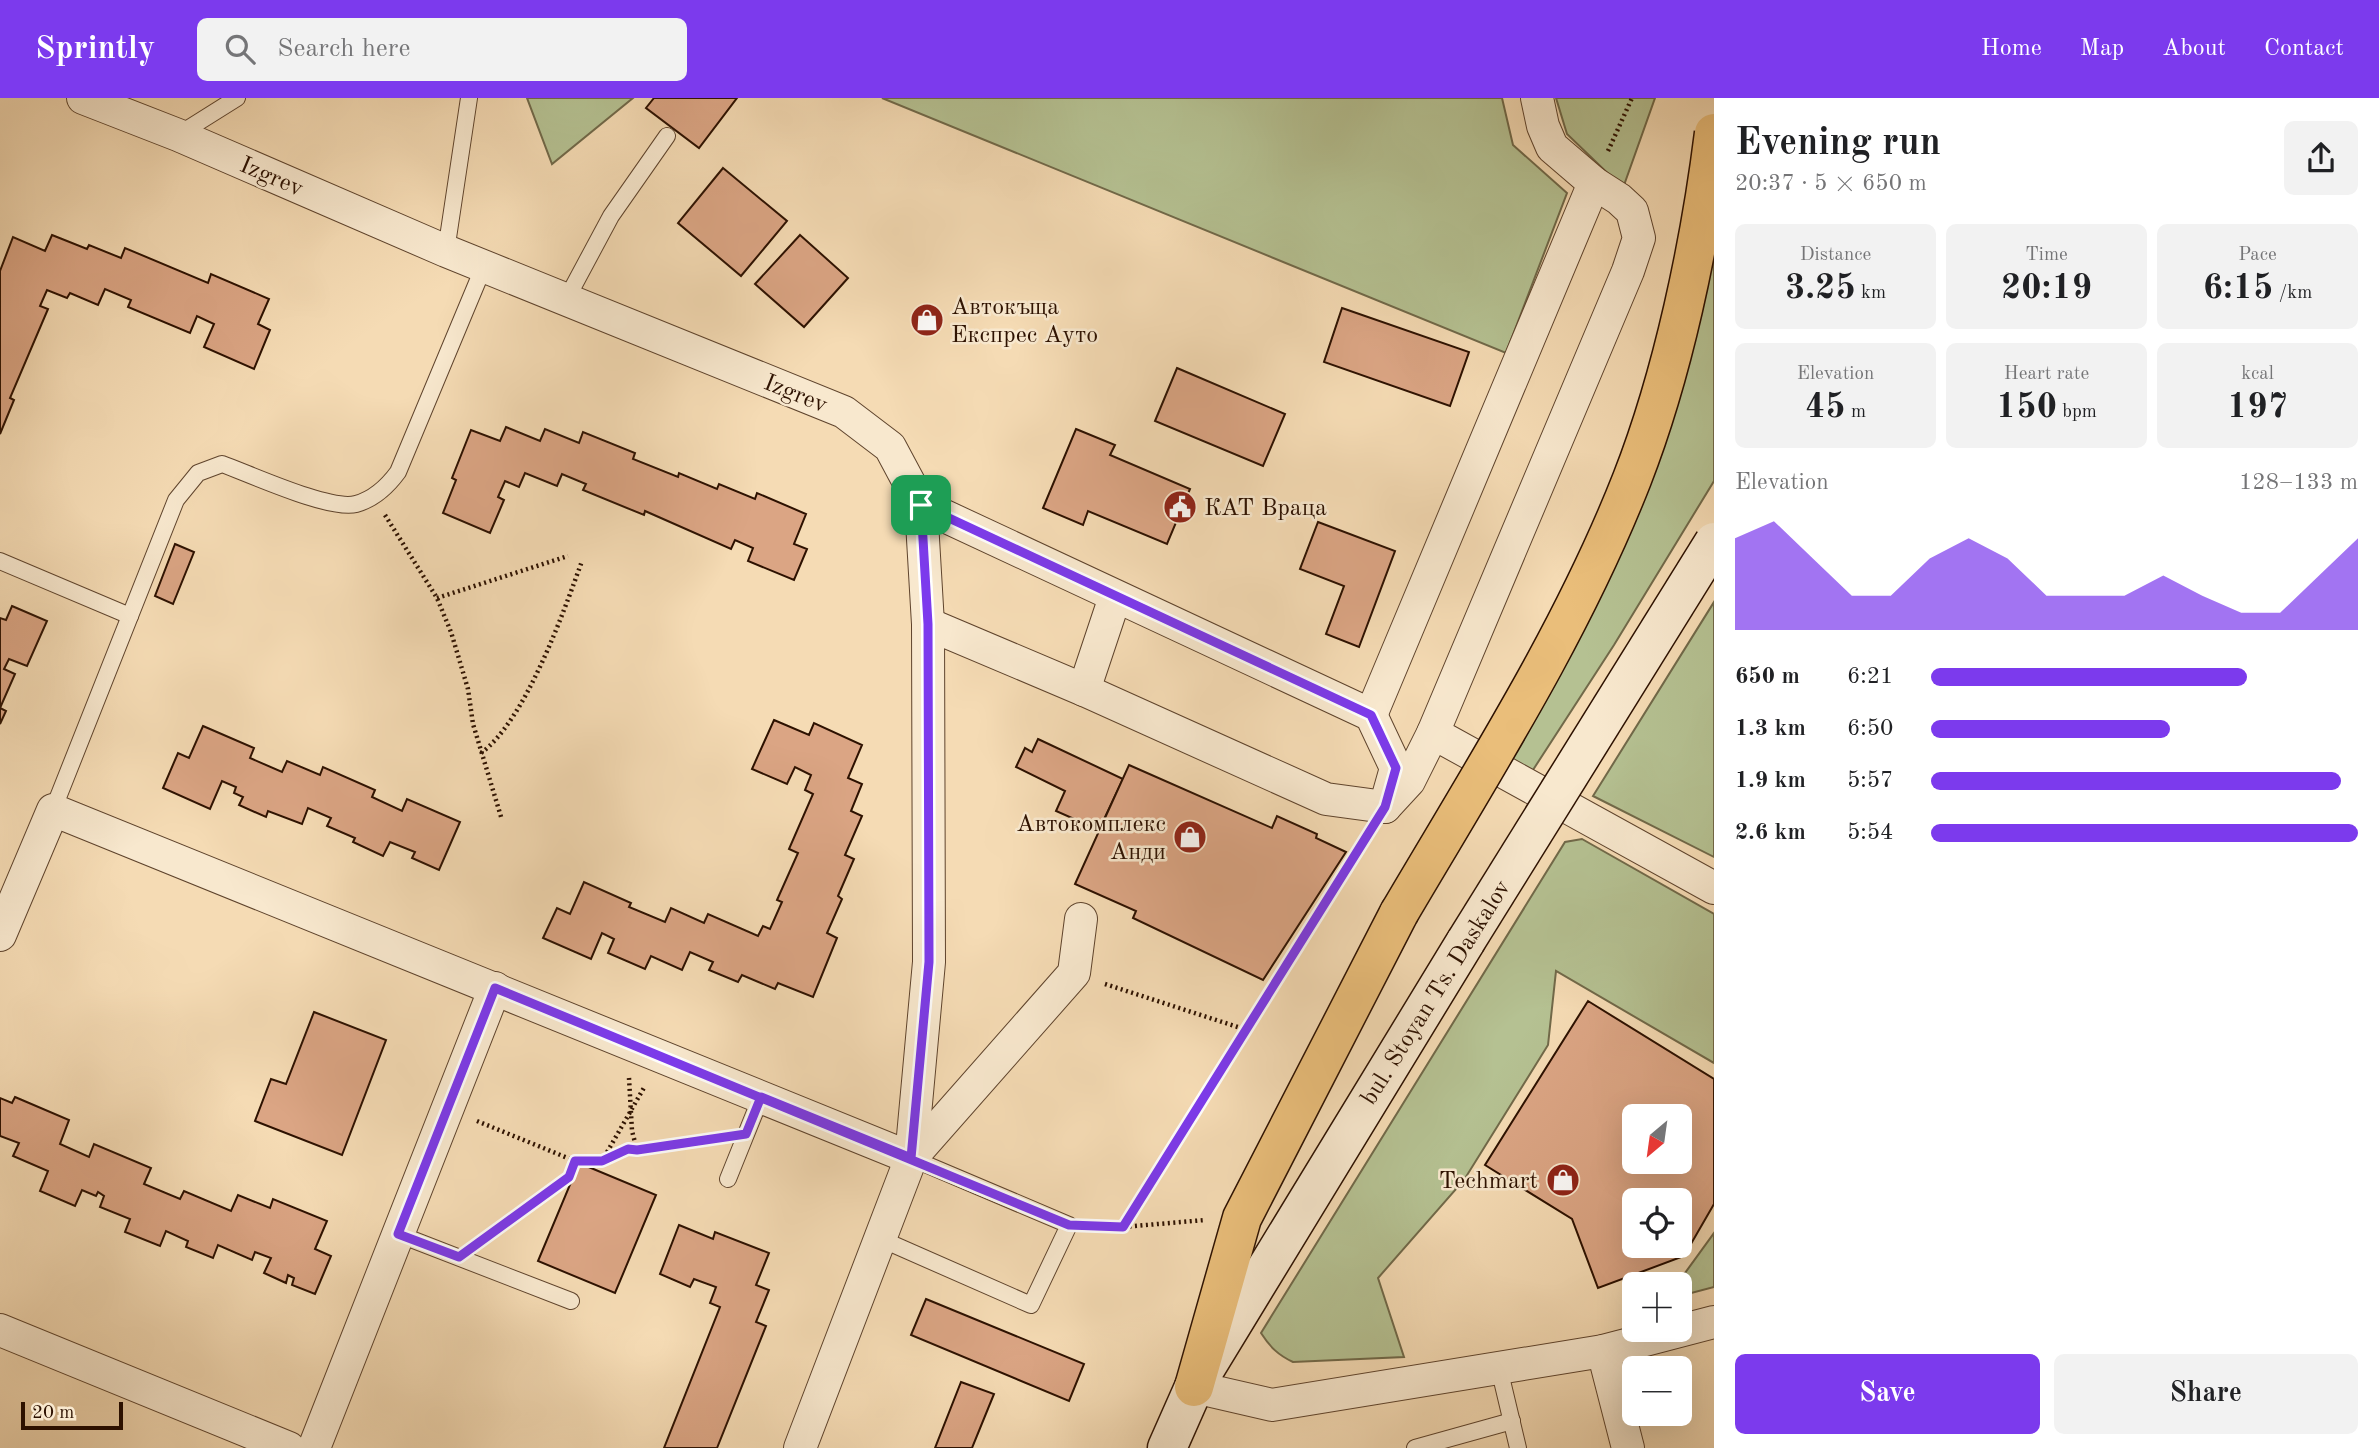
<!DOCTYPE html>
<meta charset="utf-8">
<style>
:root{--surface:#fff;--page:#f2f2f2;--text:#202124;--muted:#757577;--accent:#7c3aed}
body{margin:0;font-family:"Old Standard TT",serif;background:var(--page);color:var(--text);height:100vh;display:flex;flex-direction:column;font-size:26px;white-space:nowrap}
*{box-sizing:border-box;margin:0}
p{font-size:23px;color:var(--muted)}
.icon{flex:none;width:38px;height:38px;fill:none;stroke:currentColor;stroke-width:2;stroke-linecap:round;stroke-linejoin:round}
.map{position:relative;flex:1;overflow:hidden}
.details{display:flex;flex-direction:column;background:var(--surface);width:665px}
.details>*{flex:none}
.needle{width:46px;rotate:209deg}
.tools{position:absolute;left:1622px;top:1006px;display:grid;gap:14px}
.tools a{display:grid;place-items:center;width:70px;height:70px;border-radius:10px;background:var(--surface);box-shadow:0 7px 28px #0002;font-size:35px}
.scale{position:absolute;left:21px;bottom:18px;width:102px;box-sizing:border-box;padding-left:7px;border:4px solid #2d1100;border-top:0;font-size:19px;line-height:24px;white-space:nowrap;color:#2d1100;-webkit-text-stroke:5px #f8e8ce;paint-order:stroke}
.pin{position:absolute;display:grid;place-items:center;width:60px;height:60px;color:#fff;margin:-30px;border-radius:14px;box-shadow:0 4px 10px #0006}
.round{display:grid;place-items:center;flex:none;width:74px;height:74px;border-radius:10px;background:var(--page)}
.head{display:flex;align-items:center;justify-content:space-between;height:119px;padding:0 21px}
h1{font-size:38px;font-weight:700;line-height:52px}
.figures{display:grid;grid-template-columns:repeat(3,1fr);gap:10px;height:119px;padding:7px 21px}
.figures div{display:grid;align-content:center;border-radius:10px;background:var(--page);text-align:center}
.figures b{font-size:35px;font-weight:700}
.figures small{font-size:19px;font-weight:400}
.figures p{font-size:19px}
.chart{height:196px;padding:14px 21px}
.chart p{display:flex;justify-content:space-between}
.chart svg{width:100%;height:126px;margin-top:7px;fill:var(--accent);opacity:.7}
.action{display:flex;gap:14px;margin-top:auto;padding:14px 21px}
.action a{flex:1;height:80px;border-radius:10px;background:var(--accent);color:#fff;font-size:28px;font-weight:700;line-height:80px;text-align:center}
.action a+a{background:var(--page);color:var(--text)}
ul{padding:0 21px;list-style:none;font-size:23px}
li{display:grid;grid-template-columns:112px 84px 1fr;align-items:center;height:52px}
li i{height:18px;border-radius:9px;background:var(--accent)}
header{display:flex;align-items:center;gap:42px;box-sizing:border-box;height:98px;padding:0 35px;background:var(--accent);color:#fff}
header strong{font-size:33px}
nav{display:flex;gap:38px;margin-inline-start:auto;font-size:24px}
.search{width:490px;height:63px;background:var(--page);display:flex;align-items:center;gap:18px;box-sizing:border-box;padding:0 24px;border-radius:10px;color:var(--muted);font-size:26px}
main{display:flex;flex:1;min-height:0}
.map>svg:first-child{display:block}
.green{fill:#b5c192;stroke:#716949;stroke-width:2}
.building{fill:#dba584;stroke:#2d1100;stroke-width:2;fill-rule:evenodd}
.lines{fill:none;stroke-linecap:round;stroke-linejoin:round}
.lane-casing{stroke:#5f442d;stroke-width:18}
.street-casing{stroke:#5f442d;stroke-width:34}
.secondary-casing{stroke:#2d1100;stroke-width:41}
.primary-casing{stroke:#2d1100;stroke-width:41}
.path{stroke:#2d1100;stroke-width:4.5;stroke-dasharray:2 3.5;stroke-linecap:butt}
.lane{stroke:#f8e8ce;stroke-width:16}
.street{stroke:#f8e8ce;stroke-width:32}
.secondary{stroke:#f8e8ce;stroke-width:38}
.primary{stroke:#eabe7a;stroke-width:38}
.secondary-bridge-casing{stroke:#2d1100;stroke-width:41;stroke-linecap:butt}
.primary-bridge-casing{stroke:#2d1100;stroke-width:41;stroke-linecap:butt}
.secondary-bridge{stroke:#f8e8ce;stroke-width:38}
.primary-bridge{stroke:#eabe7a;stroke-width:38}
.route-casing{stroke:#fff;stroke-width:14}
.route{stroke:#7c3aed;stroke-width:9}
.labels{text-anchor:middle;stroke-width:5;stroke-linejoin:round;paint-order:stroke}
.street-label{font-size:24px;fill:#2d1100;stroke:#f8e8ce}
.poi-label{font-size:24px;fill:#2d1100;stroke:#f8e8ce;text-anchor:start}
</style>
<header>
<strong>Sprintly</strong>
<div class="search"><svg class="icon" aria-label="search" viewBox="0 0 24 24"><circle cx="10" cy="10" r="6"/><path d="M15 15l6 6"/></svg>Search here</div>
<nav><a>Home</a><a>Map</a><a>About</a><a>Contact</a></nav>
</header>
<main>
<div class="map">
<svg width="1714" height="1350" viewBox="0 0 1714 1350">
<rect width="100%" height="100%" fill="#f5dbb4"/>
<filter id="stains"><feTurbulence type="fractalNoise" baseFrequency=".00286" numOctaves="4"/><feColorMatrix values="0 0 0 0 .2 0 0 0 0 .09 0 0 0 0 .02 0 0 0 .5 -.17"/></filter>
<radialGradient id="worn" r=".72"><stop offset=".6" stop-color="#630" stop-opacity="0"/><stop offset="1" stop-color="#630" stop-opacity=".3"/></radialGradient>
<g class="green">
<polygon points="527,0 633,0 552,66"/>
<polygon points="882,0 1502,0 1513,47 1567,95 1506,255"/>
<polygon points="1556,0 1655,0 1623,90 1567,36"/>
<polygon points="1714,141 1714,383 1614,547 1531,675 1507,662"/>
<polygon points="1714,504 1714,759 1593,698"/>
<path d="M1582,741L1714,816V965L1556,873L1548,947L1464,1082L1378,1180L1404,1259L1293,1264C1278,1257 1270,1249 1261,1235L1565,744Z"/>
<polygon points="1714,1135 1714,1189 1680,1198 1680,1186 1677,1186"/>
</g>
<g class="building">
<polygon points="654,0 737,0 699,50 646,10"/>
<polygon points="723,70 787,123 741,178 678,125"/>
<polygon points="52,137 87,151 89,147 121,160 125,150 208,185 211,176 269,201 258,226 270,232 254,271 204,249 214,226 197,218 190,235 128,209 131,202 105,191 98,207 70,195 67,200 47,192 40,208 48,211 10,300 14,302 0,336 0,173 13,139 45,153"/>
<polygon points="800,137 848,180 804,229 755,186"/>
<polygon points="1342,210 1469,254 1450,308 1324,264"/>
<polygon points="1177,270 1285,316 1263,368 1155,323"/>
<polygon points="506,329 540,343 545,331 579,345 583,334 635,355 633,361 678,379 679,375 717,391 719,386 755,401 757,395 806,416 794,446 807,451 794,482 748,463 753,450 735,442 731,451 645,413 644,417 583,392 586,386 562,376 557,388 525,375 519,389 505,383 498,399 504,402 490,435 443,415 456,382 452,380 471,332 500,343"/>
<polygon points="1076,331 1115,347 1110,357 1190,391 1167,446 1088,413 1083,427 1043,410"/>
<polygon points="1318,424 1395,453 1359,549 1326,536 1344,488 1300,471"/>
<polygon points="175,446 194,454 173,506 155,498"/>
<polygon points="12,508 47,523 27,568 9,561 4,571 15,576 0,610 6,613 0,626 0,520 6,522"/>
<polygon points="774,622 809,637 814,625 862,647 848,680 862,686 851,713 862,718 845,757 854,761 838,798 842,801 827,835 837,840 813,899 778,885 775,891 742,877 738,884 709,872 713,864 690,854 682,872 651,858 645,871 608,855 614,841 602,835 591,861 543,840 557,810 570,816 584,784 631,805 629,809 665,824 671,810 704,825 708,816 758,838 763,828 770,831 782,804 777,802 798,755 789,751 813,696 805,692 811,677 795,669 787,686 752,671"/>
<polygon points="203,628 254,650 250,660 282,674 287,663 320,677 323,669 375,692 372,699 402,713 407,701 460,724 439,772 412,760 415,754 390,744 383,758 353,744 355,740 327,728 331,720 308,710 302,726 268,713 266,719 239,707 243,699 234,695 236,689 222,683 210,711 163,690 178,655 189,660"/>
<polygon points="1038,641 1123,681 1099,732 1056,713 1065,693 1016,669 1025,650 1032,654"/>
<polygon points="1129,667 1272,730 1277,718 1317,736 1316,740 1346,754 1263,882 1133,820 1136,813 1075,786"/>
<path d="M1588,903L1714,981V1106L1684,1158L1598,1190L1572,1121L1485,1067ZM1634,1018H1680V1064H1634ZM1634,1102H1680V1148H1634Z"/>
<polygon points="314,914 386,942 342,1057 255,1023 271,981 286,986"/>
<polygon points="15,999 69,1022 60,1046 89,1059 94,1046 151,1070 144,1086 180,1101 184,1093 231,1113 238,1097 270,1110 273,1101 327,1123 315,1151 331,1158 315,1196 292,1187 294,1180 288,1177 286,1185 264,1175 271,1160 255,1154 252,1162 218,1147 213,1160 186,1149 188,1143 166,1133 160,1148 125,1134 130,1121 100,1109 104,1098 98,1094 96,1098 82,1092 75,1108 40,1093 48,1073 13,1058 19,1045 0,1038 0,1000 12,1005"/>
<polygon points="579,1065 656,1097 615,1195 538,1163"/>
<polygon points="679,1127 713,1141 715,1134 769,1155 756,1187 769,1192 756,1224 766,1228 717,1350 664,1350 720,1209 710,1205 716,1189 694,1181 690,1189 660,1176"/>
<polygon points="926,1201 1084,1266 1069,1303 911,1237"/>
<polygon points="961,1284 994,1296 972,1350 935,1350"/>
</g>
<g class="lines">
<defs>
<g id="lane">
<polyline points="178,37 237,0"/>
<polyline points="446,153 469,0"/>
<polyline points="566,202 611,118 667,38"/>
<polyline points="0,463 130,518"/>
<path d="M53,712L176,402L198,375L222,366C250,376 330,413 356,406C374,401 387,389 398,374L484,168"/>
<polyline points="728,1081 761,999"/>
<polyline points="398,1136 571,1203"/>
<polyline points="881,1141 1031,1207 1069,1127 911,1060"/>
<polyline points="1499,1270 1518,1350"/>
<polyline points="1415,1350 1512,1323"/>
</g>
<g id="street">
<polyline points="83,0 178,37 446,153 844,314 890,349 921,407 1371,617 1396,670 1385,709"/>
<polyline points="1537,0 1543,28 1552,49 1594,85 1619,101 1632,113 1639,140 1628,173 1433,635 1714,790"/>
<polyline points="928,526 1084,592 1326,701 1385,709 1409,683 1433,635"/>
<polyline points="1084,592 1115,499"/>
<polyline points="1371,617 1594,85"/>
<polyline points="0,837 53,712 911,1060 1074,875 1081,821"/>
<polyline points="0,1232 289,1350"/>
<polyline points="1603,1253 1628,1350"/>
<polyline points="1194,1289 1272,1307 1603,1253 1714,1224"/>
<polyline points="314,1350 495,890"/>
<polyline points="800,1350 911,1060 929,864 928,526 921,407"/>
</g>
<polyline id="secondary" points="1167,1350 1194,1289 1466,843"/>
<polyline id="primary" points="1194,1289 1242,1120 1399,815"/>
</defs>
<use href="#lane" class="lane-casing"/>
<use href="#street" class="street-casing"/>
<use href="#secondary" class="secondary-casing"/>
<use href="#primary" class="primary-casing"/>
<g class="path">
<polyline points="1608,53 1632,0"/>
<polyline points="385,417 437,500 451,534 468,591 473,626 502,722"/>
<polyline points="437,500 568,458"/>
<path d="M481,655C525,623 563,516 582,463"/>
<polyline points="1105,886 1247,932"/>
<polyline points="629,980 632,1033 637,1052"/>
<polyline points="477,1023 575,1063 602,1063 645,988"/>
<polyline points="602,1063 628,1051 637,1052 720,1039"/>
<polyline points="1091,1128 1123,1129 1205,1122"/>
<polyline points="1123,1129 1367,738"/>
<polyline points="482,1143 569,1079 575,1063"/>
</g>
<use href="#lane" class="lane"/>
<use href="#street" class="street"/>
<use href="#secondary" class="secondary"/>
<use href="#primary" class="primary"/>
<defs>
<polyline id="secondary-bridge" points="1466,843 1714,444"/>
<path id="primary-bridge" d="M1399,815C1482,674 1572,534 1632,381C1673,276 1700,147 1714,35"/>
</defs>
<use href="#secondary-bridge" class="secondary-bridge-casing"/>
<use href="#primary-bridge" class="primary-bridge-casing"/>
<use href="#secondary-bridge" class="secondary-bridge"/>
<use href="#primary-bridge" class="primary-bridge"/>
</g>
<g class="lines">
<defs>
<polyline id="route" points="921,407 928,526 929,864 911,1060 761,999 746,1036 637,1052 628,1051 602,1063 575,1063 569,1079 459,1159 398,1136 495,890 1069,1127 1123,1129 1385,709 1396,670 1371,617 921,407"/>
</defs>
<use href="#route" class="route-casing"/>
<use href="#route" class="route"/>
</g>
<defs>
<symbol id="shop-disc" viewBox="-11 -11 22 22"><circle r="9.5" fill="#8f2418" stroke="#f8e8ce"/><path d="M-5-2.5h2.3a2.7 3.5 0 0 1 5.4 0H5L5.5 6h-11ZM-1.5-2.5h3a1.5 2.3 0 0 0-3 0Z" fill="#fff"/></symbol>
<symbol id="civic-disc" viewBox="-11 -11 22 22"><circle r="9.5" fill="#8f2418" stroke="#f8e8ce"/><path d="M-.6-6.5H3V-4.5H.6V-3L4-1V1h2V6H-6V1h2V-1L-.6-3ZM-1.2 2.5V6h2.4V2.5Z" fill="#fff"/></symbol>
</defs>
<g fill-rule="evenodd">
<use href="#shop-disc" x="908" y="203" width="38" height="38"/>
<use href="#civic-disc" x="1161" y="390" width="38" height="38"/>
<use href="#shop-disc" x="1171" y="720" width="38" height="38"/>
<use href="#shop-disc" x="1544" y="1063" width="38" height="38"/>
</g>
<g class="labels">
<g class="street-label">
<text transform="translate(272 78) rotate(23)" y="8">Izgrev</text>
<text transform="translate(796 295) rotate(22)" y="8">Izgrev</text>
<text transform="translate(1435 894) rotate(-58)" y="8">bul. Stoyan Ts. Daskalov</text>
</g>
<g class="poi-label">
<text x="951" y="216">Автокъща<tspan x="951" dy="28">Експрес Ауто</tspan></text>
<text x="1204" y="417">КАТ Враца</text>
<text x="1166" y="733" text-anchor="end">Автокомплекс<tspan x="1166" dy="28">Анди</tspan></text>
<text x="1538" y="1090" text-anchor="end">Techmart</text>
</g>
</g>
<rect width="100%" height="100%" filter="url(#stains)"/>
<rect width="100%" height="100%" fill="url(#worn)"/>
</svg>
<div class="tools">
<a><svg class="needle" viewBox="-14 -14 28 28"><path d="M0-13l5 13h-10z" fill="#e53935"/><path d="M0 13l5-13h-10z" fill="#757577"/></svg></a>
<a><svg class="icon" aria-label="locate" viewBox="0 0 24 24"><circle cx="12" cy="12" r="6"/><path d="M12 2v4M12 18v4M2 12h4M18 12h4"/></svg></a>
<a>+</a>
<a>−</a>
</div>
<div class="scale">20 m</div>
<div class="pin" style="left:921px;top:407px;background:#1e9e55"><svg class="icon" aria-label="arrive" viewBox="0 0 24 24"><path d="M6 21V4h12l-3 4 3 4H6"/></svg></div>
</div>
<section class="details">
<div class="head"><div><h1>Evening run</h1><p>20:37 · 5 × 650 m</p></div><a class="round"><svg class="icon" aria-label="share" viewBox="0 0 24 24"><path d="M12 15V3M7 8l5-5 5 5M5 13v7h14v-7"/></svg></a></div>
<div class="figures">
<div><p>Distance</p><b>3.25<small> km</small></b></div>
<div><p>Time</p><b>20:19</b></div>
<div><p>Pace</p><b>6:15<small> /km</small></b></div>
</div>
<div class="figures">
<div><p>Elevation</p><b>45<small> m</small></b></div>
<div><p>Heart rate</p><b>150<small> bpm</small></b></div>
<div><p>kcal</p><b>197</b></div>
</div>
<div class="chart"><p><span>Elevation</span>128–133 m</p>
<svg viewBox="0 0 160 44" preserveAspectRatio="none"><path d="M0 44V12L10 6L20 19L30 32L40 32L50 19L60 12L70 19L80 32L90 32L100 32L110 25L120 32L130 38L140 38L150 25L160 12V44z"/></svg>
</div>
<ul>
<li><b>650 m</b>6:21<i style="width:74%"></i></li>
<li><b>1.3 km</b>6:50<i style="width:56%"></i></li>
<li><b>1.9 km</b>5:57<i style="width:96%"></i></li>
<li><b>2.6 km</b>5:54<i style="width:100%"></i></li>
</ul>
<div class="action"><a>Save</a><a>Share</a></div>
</section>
</main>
